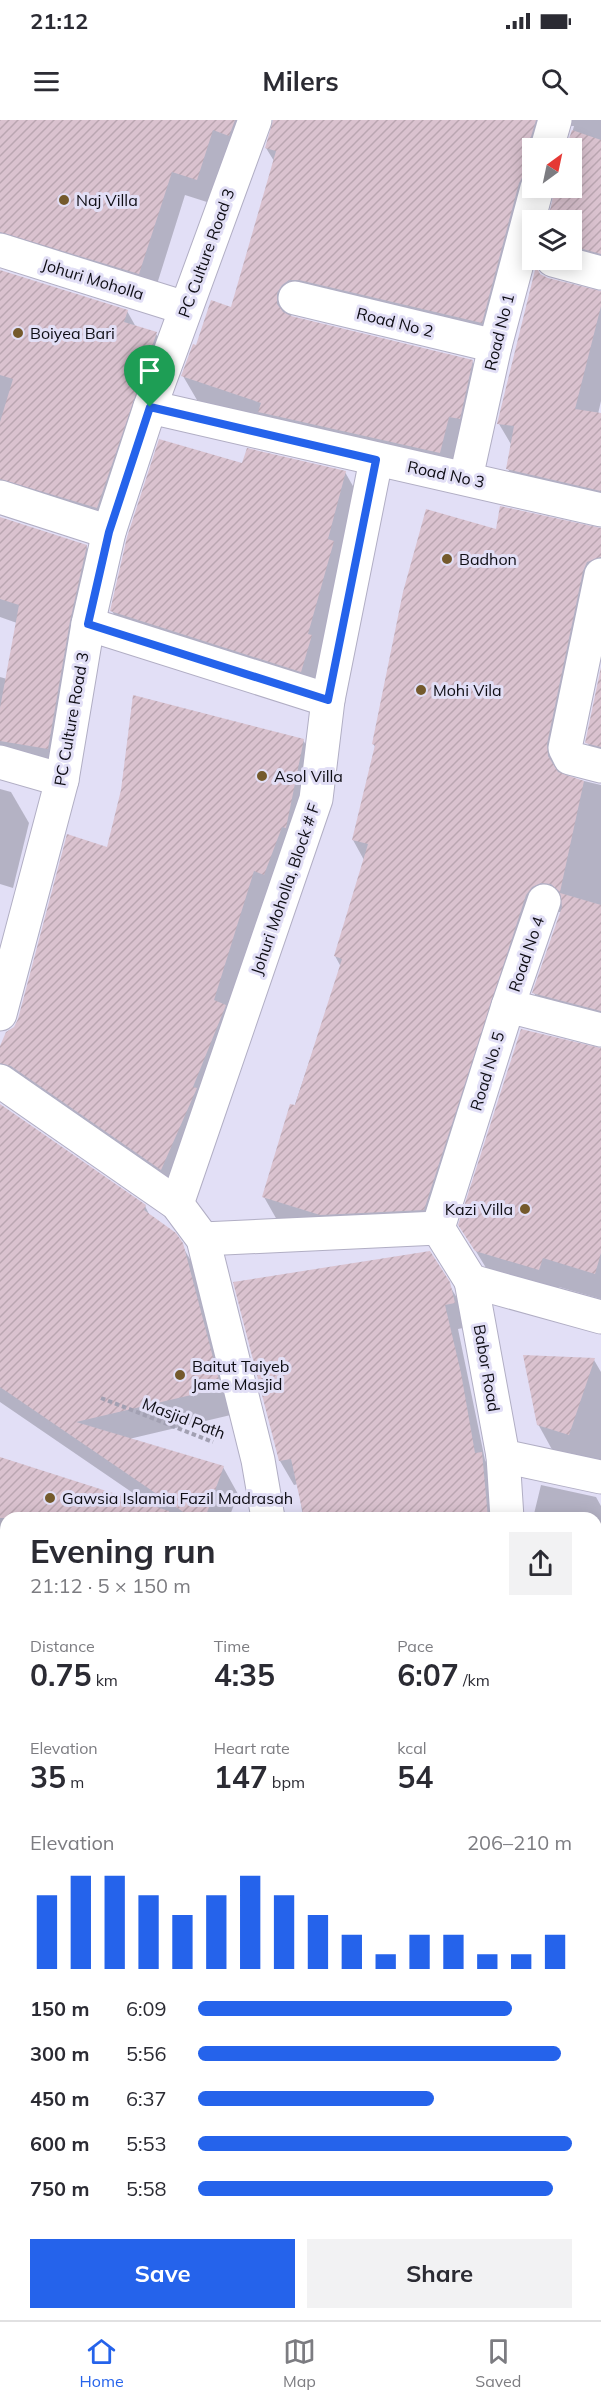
<!DOCTYPE html>
<meta charset="utf-8">
<style>
:root{--surface:#fff;--page:#f2f2f3;--text:#2b2b33;--muted:#7c7c81;--line:#e1e1e2;--accent:#2563eb}
body{margin:0;font-family:Mulish,sans-serif;background:var(--page);color:var(--text);height:100vh;display:flex;flex-direction:column;font-size:22px;white-space:nowrap}
*{box-sizing:border-box;margin:0}
p{font-size:20px;color:var(--muted)}
.icon{flex:none;width:33px;height:33px;fill:none;stroke:currentColor;stroke-width:2;stroke-linecap:round;stroke-linejoin:round}
.map{position:relative;flex:1;overflow:hidden}
.panel{position:absolute;left:0px;top:1392px;width:602px;height:808px;display:flex;flex-direction:column;background:var(--surface);border-radius:18px 18px 0 0;box-shadow:0 3px 15px #0003}
.panel>*{flex:none}
.needle{width:39px;rotate:33deg}
.controls{position:absolute;left:522px;top:18px;display:grid;gap:12px}
.controls a{display:grid;place-items:center;width:60px;height:60px;border-radius:0px;background:var(--surface);box-shadow:0 3px 15px #0003;font-size:30px}
.pin{position:absolute;display:grid;place-items:center;width:51px;height:51px;color:#fff;margin:-62px -26px;border-radius:50% 50% 50% 0;rotate:-45deg;box-shadow:0 0 6px #0007}
.pin .icon{rotate:45deg}
.round{display:grid;place-items:center;flex:none;width:63px;height:63px;border-radius:0px;background:var(--page)}
.summary{display:flex;align-items:center;justify-content:space-between;height:102px;padding:0 30px}
h1{font-size:33px;font-weight:700;line-height:45px}
.metrics{display:grid;grid-template-columns:repeat(3,1fr);gap:9px;height:102px;padding:6px 30px}
.metrics div{display:grid;align-content:center}
.metrics b{font-size:30px;font-weight:700}
.metrics small{font-size:16px;font-weight:400}
.metrics p{font-size:16px}
.chart{height:168px;padding:12px 30px}
.chart p{display:flex;justify-content:space-between}
.chart svg{width:100%;height:108px;margin-top:6px;stroke:var(--accent);stroke-width:6}
.button{display:flex;gap:12px;margin-top:auto;padding:12px 30px}
.button a{flex:1;height:69px;border-radius:0px;background:var(--accent);color:#fff;font-size:24px;font-weight:700;line-height:69px;text-align:center}
.button a+a{background:var(--page);color:var(--text)}
ul{padding:0 30px;list-style:none;font-size:20px}
li{display:grid;grid-template-columns:96px 72px 1fr;align-items:center;height:45px}
li i{height:15px;border-radius:8px;background:var(--accent)}
.status{display:flex;justify-content:space-between;align-items:center;height:42px;padding:0 30px;background:var(--surface);direction:ltr}
.status svg{height:16px;fill:currentColor}
header{display:flex;justify-content:space-between;align-items:center;height:78px;padding:0 30px;background:var(--surface);font-size:27px;font-weight:700}
.menu{display:flex;justify-content:space-around;align-items:center;height:84px;border-top:2px solid var(--line);background:var(--surface);font-size:16px;color:var(--muted)}
.menu a{display:grid;justify-items:center;gap:3px}
.menu .on{color:var(--accent)}
.map>svg:first-child{display:block}
.shadow{fill:#0003;fill-rule:evenodd}
.building{fill:url(#building-hatch)}
.lines{fill:none;stroke-linecap:round;stroke-linejoin:round}
.minor-casing{stroke:#b1aec4;stroke-width:35}
.path{stroke:#a2a0b2;stroke-width:4;stroke-dasharray:4.5 3;stroke-linecap:butt}
.minor{stroke:#fff;stroke-width:33}
.route-casing{stroke:#fff;stroke-width:12}
.route{stroke:#2563eb;stroke-width:8}
.poi-dot{fill:#745a2c;stroke:#e2dff6;stroke-width:2}
.labels{text-anchor:middle;stroke-width:6;stroke-linejoin:round;paint-order:stroke}
.poi-label{font-size:16px;fill:#0e0d14;stroke:#e2dff6;text-anchor:start}
.street-label{font-size:16px;fill:#0e0d14;stroke:#e2dff6}
</style>
<div class="status"><b>21:12</b><svg viewBox="0 0 49 12"><path d="M0 12V9h3v3zM5 12V6h3v6zM10 12V3h3v9zM15 12V0h3v12zM26 1h20v11H26zM47 4h2v5h-2z"/></svg></div>
<header><svg class="icon" aria-label="menu" viewBox="0 0 24 24"><path d="M4 6h16M4 12h16M4 18h16"/></svg>Milers<svg class="icon" aria-label="search" viewBox="0 0 24 24"><circle cx="10" cy="10" r="6"/><path d="M15 15l6 6"/></svg></header>
<div class="map">
<svg width="601" height="2200" viewBox="0 0 601 2200">
<defs>
<pattern id="building-hatch" width="6" height="6" patternUnits="userSpaceOnUse" patternTransform="scale(1.5)"><rect width="6" height="6" fill="#dac2cf"/><path d="M-1 1l2-2M0 6l6-6M5 7l2-2" fill="none" stroke="#baa6b1"/></pattern>
</defs>
<rect width="100%" height="100%" fill="#e2dff6"/>
<g class="shadow">
<polygon points="0,0 262,0 210,83 185,75 153,177 0,141"/>
<path d="M274,0H601V153L572,140V100H548L554,74H547L495,227L295,189L290,198L472,241L486,266L453,356L266,304L197,280L183,256L197,226L232,189L274,41L266,28ZM565,6H574L568,28H572V68H532V28Z"/>
<polygon points="0,151 127,191 136,207 156,214 170,237 110,411 0,388"/>
<polygon points="539,155 548,160 601,172 601,281 598,294 601,295 601,396 525,379 508,349 512,326 499,304"/>
<polygon points="243,345 345,352 358,375 314,574 125,514 112,491"/>
<polygon points="0,398 86,426 100,450 61,652 0,627 0,557 7,559 17,503 0,497"/>
<polygon points="601,410 601,478 563,656 601,665 601,916 551,903 534,873 561,792 557,792 441,1120 281,1107 264,1077 341,847 335,836 364,740 353,720 376,628 373,624 497,411"/>
<polygon points="601,554 601,647 587,622"/>
<polygon points="303,620 317,644 175,1073 0,954 0,930 15,908 108,729"/>
<polygon points="0,669 11,672 29,703 13,768 0,764"/>
<polygon points="601,930 601,1179 559,1167 556,1179 494,1161 460,1105"/>
<polygon points="0,986 145,1086 151,1098 181,1124 197,1151 235,1294 129,1319 223,1347 238,1374 229,1398 6,1398 6,1438 0,1443 0,1338 152,1386 0,1282"/>
<polygon points="448,1163 463,1188 468,1207 458,1209 485,1340 495,1358 499,1398 303,1398 298,1364 294,1365 280,1341 261,1260"/>
<polygon points="594,1240 601,1252 601,1362 566,1355 538,1304"/>
<polygon points="541,1365 596,1377 601,1386 601,1436 596,1461 596,1398 533,1398"/>
<polygon points="0,1447 6,1448 6,1605 0,1621"/>
<polygon points="601,1516 601,1550 596,1540"/>
<polygon points="596,1600 601,1601 601,1831 596,1847"/>
<polygon points="6,1627 6,1753 0,1758 0,1628"/>
<polygon points="0,1786 6,1788 6,1946 0,1947"/>
<polygon points="601,2050 601,2200 581,2194 596,2194 596,2051"/>
<polygon points="0,2064 6,2069 6,2133 0,2131"/>
<polygon points="6,2152 6,2194 572,2194 570,2200 0,2200 0,2178"/>
</g>
<g class="building">
<polygon points="0,0 235,0 229,16 213,10 197,60 172,52 139,154 0,112"/>
<polygon points="273,0 536,0 529,23 532,50 524,54 519,63 482,203 299,160 289,160 282,165 277,173 277,184 283,192 291,196 473,240 460,299 449,297 440,333 258,292 261,283 181,256 193,224 196,225 211,180 231,187 276,31 265,28"/>
<polygon points="572,10 601,20 601,134 572,126 572,100 548,100 555,68 572,68 572,28 566,28"/>
<polygon points="536,146 540,154 548,158 601,171 601,186 575,289 601,293 601,371 506,349 514,306 497,304"/>
<polygon points="0,150 128,190 124,202 157,212 97,388 0,359 0,302 13,259 0,255"/>
<polygon points="159,319 242,343 247,328 346,351 328,419 334,421 308,514 312,515 301,552 110,491 127,417"/>
<polygon points="500,386 601,408 601,437 587,442 583,451 547,624 548,636 558,652 584,661 560,772 551,764 541,763 532,767 526,775 424,1090 320,1095 262,1077 290,984 295,985 342,839 334,836 368,724 352,720 375,625 372,624 403,472 426,389 496,409"/>
<polygon points="0,397 87,425 70,501 48,629 0,621 0,588 19,485 0,479"/>
<polygon points="601,547 601,627 585,623"/>
<polygon points="133,575 304,619 286,708 282,707 264,755 254,751 214,880 226,885 193,967 197,968 161,1050 11,946 0,943 0,926 6,912 14,907 18,899 67,714 107,727 121,670"/>
<polygon points="560,773 601,785 601,891 532,873 562,787"/>
<polygon points="521,909 601,928 601,1133 595,1154 543,1138 539,1150 475,1131 458,1105"/>
<polygon points="0,984 146,1085 144,1090 176,1113 183,1123 221,1268 76,1302 224,1346 205,1398 192,1398 0,1267"/>
<polygon points="430,1131 450,1162 455,1183 445,1185 461,1253 475,1333 482,1332 488,1398 304,1398 291,1339 279,1341 233,1162"/>
<polygon points="523,1235 595,1238 569,1315 537,1305"/>
<polygon points="0,1337 169,1391 168,1398 0,1398"/>
</g>
<g class="lines">
<defs>
<g id="minor">
<polyline points="547,28 555,0"/>
<polyline points="0,130 185,188"/>
<polyline points="553,140 601,153"/>
<polyline points="295,178 495,226"/>
<polyline points="150,287 601,390"/>
<polyline points="466,358 495,226 537,68"/>
<polyline points="0,377 109,412"/>
<polyline points="601,455 565,628 570,638 601,646"/>
<polyline points="88,504 328,580"/>
<polyline points="0,642 62,660"/>
<polyline points="508,886 544,781"/>
<polyline points="0,894 62,660 88,504 109,412 150,287 255,0"/>
<polyline points="0,961 177,1084 203,1119 258,1340 268,1398"/>
<polyline points="177,1084 316,679 328,580 376,340"/>
<polyline points="438,1108 508,886 601,910"/>
<polyline points="203,1119 438,1108 471,1161 601,1197"/>
<polyline points="471,1161 503,1336 601,1357"/>
<polyline points="503,1336 507,1398"/>
<polyline points="0,1427 6,1429"/>
<polyline points="0,1608 6,1587"/>
<polyline points="0,1741 6,1743"/>
<polyline points="596,1836 601,1811"/>
<polyline points="596,1961 601,1963"/>
<polyline points="0,1994 6,1996"/>
<polyline points="596,2031 601,2006"/>
<polyline points="325,2200 326,2194"/>
<polyline points="558,2200 559,2194"/>
</g>
</defs>
<use href="#minor" class="minor-casing"/>
<polyline class="path" points="101,1278 213,1322"/>
<use href="#minor" class="minor"/>
</g>
<g class="lines">
<defs>
<polygon id="route" points="150,287 376,340 328,580 88,504 109,412"/>
</defs>
<use href="#route" class="route-casing"/>
<use href="#route" class="route"/>
</g>
<g class="poi-dot">
<circle cx="64" cy="80" r="6"/>
<circle cx="18" cy="213" r="6"/>
<circle cx="447" cy="439" r="6"/>
<circle cx="421" cy="570" r="6"/>
<circle cx="262" cy="656" r="6"/>
<circle cx="525" cy="1089" r="6"/>
<circle cx="180" cy="1255" r="6"/>
<circle cx="50" cy="1378" r="6"/>
</g>
<g class="labels">
<g class="poi-label">
<text x="76" y="86">Naj Villa</text>
<text x="30" y="219">Boiyea Bari</text>
<text x="459" y="445">Badhon</text>
<text x="433" y="576">Mohi Vila</text>
<text x="274" y="662">Asol Villa</text>
<text x="513" y="1095" text-anchor="end">Kazi Villa</text>
<text x="192" y="1252">Baitut Taiyeb<tspan x="192" dy="18">Jame Masjid</tspan></text>
<text x="62" y="1384">Gawsia Islamia Fazil Madrasah</text>
</g>
<g class="street-label">
<text transform="translate(206 133) rotate(-70)" y="6">PC Culture Road 3</text>
<text transform="translate(93 159) rotate(17)" y="6">Johuri Moholla</text>
<text transform="translate(395 202) rotate(14)" y="6">Road No 2</text>
<text transform="translate(499 212) rotate(-76)" y="6">Road No 1</text>
<text transform="translate(446 354) rotate(12)" y="6">Road No 3</text>
<text transform="translate(71 599) rotate(-80)" y="6">PC Culture Road 3</text>
<text transform="translate(285 769) rotate(-71)" y="6">Johuri Moholla, Block # F</text>
<text transform="translate(526 834) rotate(-71)" y="6">Road No 4</text>
<text transform="translate(487 951) rotate(-73)" y="6">Road No. 5</text>
<text transform="translate(487 1248) rotate(80)" y="6">Babor Road</text>
<text transform="translate(184 1298) rotate(21)" y="6">Masjid Path</text>
</g>
</g>
</svg>
<div class="controls">
<a><svg class="needle" viewBox="-14 -14 28 28"><path d="M0-13l5 13h-10z" fill="#e53935"/><path d="M0 13l5-13h-10z" fill="#7c7c81"/></svg></a>
<a><svg class="icon" aria-label="layers" viewBox="0 0 24 24"><path d="M12 4l9 5-9 5-9-5zM3 14l9 5 9-5"/></svg></a>
</div>
<div class="pin" style="left:150px;top:287px;background:#1e9e55"><svg class="icon" aria-label="arrive" viewBox="0 0 24 24"><path d="M6 21V4h12l-3 4 3 4H6"/></svg></div>
<section class="panel">
<div class="summary"><div><h1>Evening run</h1><p>21:12 · 5 × 150 m</p></div><a class="round"><svg class="icon" aria-label="share" viewBox="0 0 24 24"><path d="M12 15V3M7 8l5-5 5 5M5 13v7h14v-7"/></svg></a></div>
<div class="metrics">
<div><p>Distance</p><b>0.75<small> km</small></b></div>
<div><p>Time</p><b>4:35</b></div>
<div><p>Pace</p><b>6:07<small> /km</small></b></div>
</div>
<div class="metrics">
<div><p>Elevation</p><b>35<small> m</small></b></div>
<div><p>Heart rate</p><b>147<small> bpm</small></b></div>
<div><p>kcal</p><b>54</b></div>
</div>
<div class="chart"><p><span>Elevation</span>206–210 m</p>
<svg viewBox="0 0 160 44" preserveAspectRatio="none"><path d="M5 44V14M15 44V6M25 44V6M35 44V14M45 44V22M55 44V14M65 44V6M75 44V14M85 44V22M95 44V30M105 44V38M115 44V30M125 44V30M135 44V38M145 44V38M155 44V30"/></svg>
</div>
<ul>
<li><b>150 m</b>6:09<i style="width:84%"></i></li>
<li><b>300 m</b>5:56<i style="width:97%"></i></li>
<li><b>450 m</b>6:37<i style="width:63%"></i></li>
<li><b>600 m</b>5:53<i style="width:100%"></i></li>
<li><b>750 m</b>5:58<i style="width:95%"></i></li>
</ul>
<div class="button"><a>Save</a><a>Share</a></div>
</section>
</div>
<nav class="menu">
<a class="on"><svg class="icon" aria-label="home" viewBox="0 0 24 24"><path d="M3 11l9-7 9 7M6 9v11h12V9"/></svg>Home</a>
<a><svg class="icon" aria-label="map" viewBox="0 0 24 24"><path d="M3 6l6-2 6 2 6-2v14l-6 2-6-2-6 2zM9 4v14M15 6v14"/></svg>Map</a>
<a><svg class="icon" aria-label="saved" viewBox="0 0 24 24"><path d="M7 4h10v16l-5-4-5 4z"/></svg>Saved</a>
</nav>
